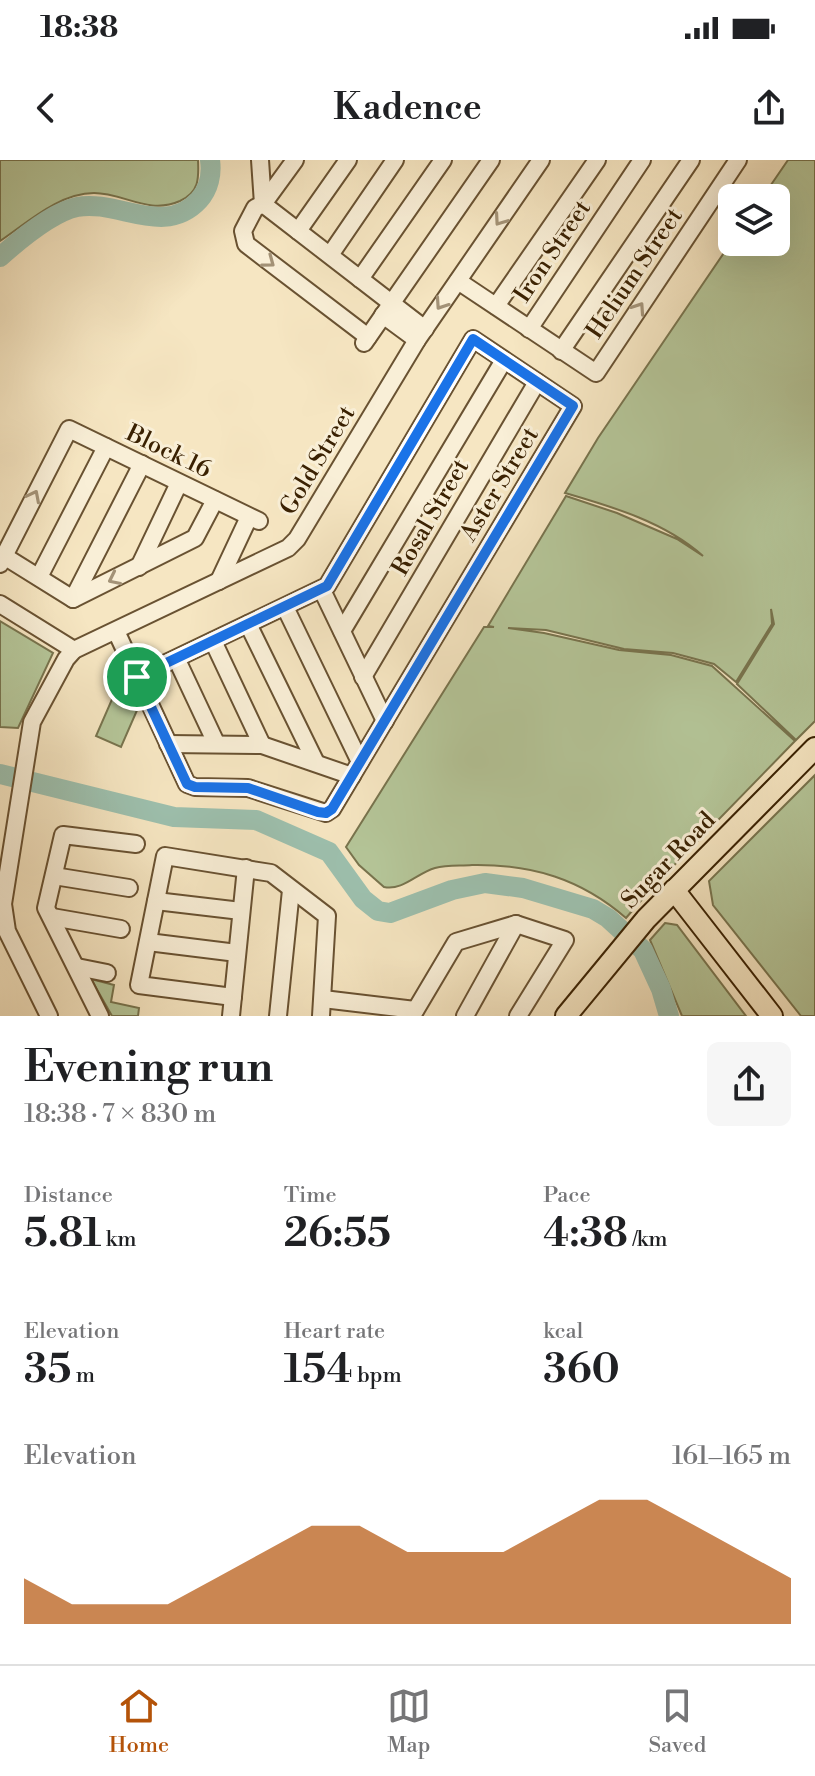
<!DOCTYPE html>
<meta charset="utf-8">
<style>
:root{--surface:#fff;--page:#f6f6f6;--text:#202124;--muted:#757577;--line:#e0e0e0;--accent:#b45309}
body{margin:0;font-family:"Libre Bodoni",serif;background:var(--page);color:var(--text);height:100vh;display:flex;flex-direction:column;font-size:30px;white-space:nowrap}
*{box-sizing:border-box;margin:0}
p{font-size:26px;color:var(--muted)}
.icon{flex:none;width:44px;height:44px;fill:none;stroke:currentColor;stroke-width:2;stroke-linecap:round;stroke-linejoin:round}
.map{position:relative;height:856px;overflow:hidden}
.panel{display:flex;flex-direction:column;background:var(--surface);flex:1}
.panel>*{flex:none}
.controls{position:absolute;left:718px;top:24px;display:grid;gap:16px}
.controls a{display:grid;place-items:center;width:72px;height:72px;border-radius:12px;background:var(--surface);box-shadow:0 8px 32px #0002;font-size:40px}
.pin{position:absolute;display:grid;place-items:center;width:68px;height:68px;color:#fff;margin:-34px;border:4px solid #fff;border-radius:50%;box-shadow:0 2px 8px #0007}
.round{display:grid;place-items:center;flex:none;width:84px;height:84px;border-radius:12px;background:var(--page)}
.summary{display:flex;align-items:center;justify-content:space-between;height:136px;padding:0 24px}
h1{font-size:44px;font-weight:600;line-height:60px}
.metrics{display:grid;grid-template-columns:repeat(3,1fr);gap:12px;height:136px;padding:8px 24px}
.metrics div{display:grid;align-content:center}
.metrics b{font-size:40px;font-weight:600}
.metrics small{font-size:22px;font-weight:400}
.metrics p{font-size:22px}
.chart{height:224px;padding:16px 24px}
.chart p{display:flex;justify-content:space-between}
.chart svg{width:100%;height:144px;margin-top:8px;fill:var(--accent);opacity:.7}
.status{display:flex;justify-content:space-between;align-items:center;height:56px;padding:0 40px;background:var(--surface);direction:ltr}
.status svg{height:22px;fill:currentColor}
header{display:flex;justify-content:space-between;align-items:center;height:104px;padding:0 24px;background:var(--surface);font-size:36px;font-weight:600}
.tabs{display:flex;justify-content:space-around;align-items:center;height:112px;border-top:2px solid var(--line);background:var(--surface);font-size:22px;color:var(--muted)}
.tabs a{display:grid;justify-items:center;gap:4px}
.tabs .current{color:var(--accent)}
.map>svg:first-child{display:block}
.green{fill:#b5c699;stroke:#78744e;stroke-width:2}
.lines{fill:none;stroke-linecap:round;stroke-linejoin:round}
.river{stroke:#9dc0ae;stroke-width:20}
.minor-casing{stroke:#695232;stroke-width:20}
.major-casing{stroke:#3a2102;stroke-width:24}
.minor{stroke:#f9efd7;stroke-width:16}
.major{stroke:#f6e6c2;stroke-width:20}
.oneway{stroke:#a39277}
.route-casing{stroke:#fff;stroke-width:16}
.route{stroke:#1a73e8;stroke-width:10}
.labels{text-anchor:middle;stroke-width:6;stroke-linejoin:round;paint-order:stroke}
.street-label{font-size:24px;fill:#3a2102;stroke:#f9efd7}
</style>
<div class="status"><b>18:38</b><svg viewBox="0 0 49 12"><path d="M0 12V9h3v3zM5 12V6h3v6zM10 12V3h3v9zM15 12V0h3v12zM26 1h20v11H26zM47 4h2v5h-2z"/></svg></div>
<header><svg class="icon" aria-label="back" viewBox="0 0 24 24"><path d="M15 5l-7 7 7 7"/></svg>Kadence<svg class="icon" aria-label="share" viewBox="0 0 24 24"><path d="M12 15V3M7 8l5-5 5 5M5 13v7h14v-7"/></svg></header>
<div class="map">
<svg width="815" height="856" viewBox="0 0 815 856">
<rect width="100%" height="100%" fill="#f6e6c2"/>
<filter id="stains"><feTurbulence type="fractalNoise" baseFrequency=".0025" numOctaves="4"/><feColorMatrix values="0 0 0 0 .2 0 0 0 0 .09 0 0 0 0 .02 0 0 0 .5 -.17"/></filter>
<radialGradient id="worn" r=".72"><stop offset=".6" stop-color="#630" stop-opacity="0"/><stop offset="1" stop-color="#630" stop-opacity=".3"/></radialGradient>
<g class="green">
<path d="M0,0H198C199,19 199,32 180,41C148,55 124,33 94,33C59,33 27,63 0,81Z"/>
<path d="M788,0H815V561L796,580L737,524L774,464L771,449L772,464L736,522L714,504L673,493L624,489L546,470L508,468L544,473L619,490L671,495L712,506L795,581L651,729L626,758C581,719 532,704 472,705C460,706 447,705 435,708C417,713 403,731 384,727L359,705L346,687L484,467H494L488,466L566,336L617,353L677,379L703,396C665,362 613,347 565,333L598,278L732,81L776,82V38H762Z"/>
<polygon points="0,461 53,493 18,568 0,567"/>
<polygon points="113,537 138,548 121,587 96,576"/>
<polygon points="815,615 815,856 801,856 713,745 709,721"/>
<polygon points="665,763 677,765 746,856 682,856 650,780"/>
<polygon points="91,819 114,825 111,842 139,848 138,856 112,856"/>
</g>
<g class="lines">
<g class="river">
<path d="M0,97C18,81 53,52 77,47C118,39 164,78 199,40C209,29 212,14 210,0"/>
<polyline points="0,614 174,657 256,660 329,692 363,739 378,751 390,753 452,730 485,723 523,728 593,749 608,758 643,790 661,829 669,856"/>
</g>
<defs>
<g id="minor">
<polyline points="260,0 263,44"/>
<polyline points="295,0 263,44 255,48 243,71 246,84 368,177"/>
<polyline points="263,44 425,169"/>
<polyline points="298,71 348,0"/>
<polyline points="330,95 395,0"/>
<polyline points="360,119 443,0"/>
<polyline points="458,121 596,213 738,0"/>
<polyline points="496,146 597,0"/>
<polyline points="383,155 417,180"/>
<polyline points="529,169 642,0"/>
<polyline points="364,183 491,0"/>
<polyline points="561,191 691,0"/>
<polyline points="4,396 73,439 195,378 215,340"/>
<polyline points="0,404 69,269 259,361"/>
<polyline points="139,407 179,323"/>
<polyline points="39,417 106,287"/>
<polyline points="219,421 249,357"/>
<polyline points="322,430 385,561"/>
<polyline points="73,439 142,304"/>
<polyline points="0,444 74,490"/>
<polyline points="285,447 360,602"/>
<polyline points="248,464 316,603"/>
<polyline points="116,471 187,624 195,627 248,628 326,653 332,649 573,246 473,179 327,426 137,517"/>
<polyline points="342,471 504,200"/>
<polyline points="213,481 262,585"/>
<polyline points="177,500 216,583"/>
<polyline points="363,517 537,222"/>
<polyline points="168,584 262,585 352,616"/>
<polyline points="54,716 129,728"/>
<polyline points="156,741 241,751"/>
<polyline points="52,757 121,769"/>
<polyline points="148,782 237,793"/>
<polyline points="77,807 107,813"/>
<polyline points="233,837 139,825 165,696 271,713 327,756 321,856"/>
<polyline points="323,839 415,850"/>
<polyline points="49,856 7,771 3,744 32,562 66,499 74,490 288,388 297,379 417,180 541,0"/>
<polyline points="100,856 46,748 63,675 136,684"/>
<polyline points="231,856 246,708"/>
<polyline points="278,856 291,730"/>
<polyline points="412,856 456,782 516,764 565,780 518,856"/>
<polyline points="465,856 516,764"/>
</g>
<g id="major">
<polyline points="674,730 772,856"/>
<polyline points="566,856 646,759 815,588"/>
</g>
</defs>
<use href="#minor" class="minor-casing"/>
<use href="#major" class="major-casing"/>
<use href="#minor" class="minor"/>
<use href="#major" class="major"/>
</g>
<defs><path id="oneway-chevron" d="M-2-3.5L2.5 0L-2 3.5" fill="none" stroke-width="1.6" stroke-linecap="round" stroke-linejoin="round" transform="scale(2)"/></defs>
<g class="oneway">
<use href="#oneway-chevron" transform="translate(500 60) rotate(125)"/>
<use href="#oneway-chevron" transform="translate(269 102) rotate(37)"/>
<use href="#oneway-chevron" transform="translate(441 144) rotate(124)"/>
<use href="#oneway-chevron" transform="translate(639 148) rotate(-56)"/>
<use href="#oneway-chevron" transform="translate(34 336) rotate(-63)"/>
<use href="#oneway-chevron" transform="translate(114 419) rotate(154)"/>
</g>
<g class="lines">
<defs>
<polygon id="route" points="473,179 573,246 332,649 326,653 318,652 248,628 195,627 187,624 137,517 327,426"/>
</defs>
<use href="#route" class="route-casing"/>
<use href="#route" class="route"/>
</g>
<g class="labels">
<g class="street-label">
<text transform="translate(552 91) rotate(-56)" y="8">Iron Street</text>
<text transform="translate(634 113) rotate(-56)" y="8">Helium Street</text>
<text transform="translate(169 291) rotate(26)" y="8">Block 16</text>
<text transform="translate(317 300) rotate(-59)" y="8">Gold Street</text>
<text transform="translate(499 324) rotate(-59)" y="8">Aster Street</text>
<text transform="translate(430 357) rotate(-60)" y="8">Rosal Street</text>
<text transform="translate(668 700) rotate(-46)" y="8">Sugar Road</text>
</g>
</g>
<rect width="100%" height="100%" filter="url(#stains)"/>
<rect width="100%" height="100%" fill="url(#worn)"/>
</svg>
<div class="controls">
<a><svg class="icon" aria-label="layers" viewBox="0 0 24 24"><path d="M12 4l9 5-9 5-9-5zM3 14l9 5 9-5"/></svg></a>
</div>
<div class="pin" style="left:137px;top:517px;background:#1e9e55"><svg class="icon" aria-label="arrive" viewBox="0 0 24 24"><path d="M6 21V4h12l-3 4 3 4H6"/></svg></div>
</div>
<section class="panel">
<div class="summary"><div><h1>Evening run</h1><p>18:38 · 7 × 830 m</p></div><a class="round"><svg class="icon" aria-label="share" viewBox="0 0 24 24"><path d="M12 15V3M7 8l5-5 5 5M5 13v7h14v-7"/></svg></a></div>
<div class="metrics">
<div><p>Distance</p><b>5.81<small> km</small></b></div>
<div><p>Time</p><b>26:55</b></div>
<div><p>Pace</p><b>4:38<small> /km</small></b></div>
</div>
<div class="metrics">
<div><p>Elevation</p><b>35<small> m</small></b></div>
<div><p>Heart rate</p><b>154<small> bpm</small></b></div>
<div><p>kcal</p><b>360</b></div>
</div>
<div class="chart"><p><span>Elevation</span>161–165 m</p>
<svg viewBox="0 0 160 44" preserveAspectRatio="none"><path d="M0 44V30L10 38L20 38L30 38L40 30L50 22L60 14L70 14L80 22L90 22L100 22L110 14L120 6L130 6L140 14L150 22L160 30V44z"/></svg>
</div>
</section>
<nav class="tabs">
<a class="current"><svg class="icon" aria-label="home" viewBox="0 0 24 24"><path d="M3 11l9-7 9 7M6 9v11h12V9"/></svg>Home</a>
<a><svg class="icon" aria-label="map" viewBox="0 0 24 24"><path d="M3 6l6-2 6 2 6-2v14l-6 2-6-2-6 2zM9 4v14M15 6v14"/></svg>Map</a>
<a><svg class="icon" aria-label="saved" viewBox="0 0 24 24"><path d="M7 4h10v16l-5-4-5 4z"/></svg>Saved</a>
</nav>
